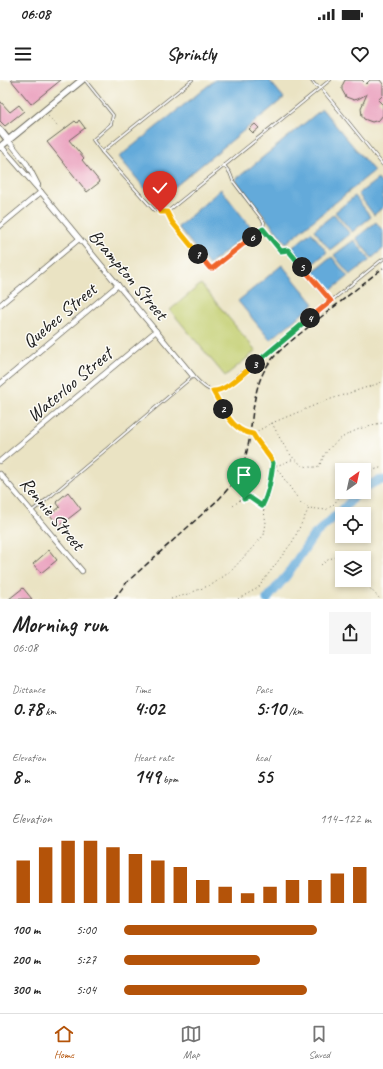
<!DOCTYPE html>
<meta charset="utf-8">
<style>
:root{--surface:#fff;--page:#f6f6f6;--text:#222;--muted:#767676;--line:#e0e0e0;--accent:#b45309}
body{margin:0;font-family:Caveat,sans-serif;background:var(--page);color:var(--text);height:100vh;display:flex;flex-direction:column;font-size:15px;white-space:nowrap}
*{box-sizing:border-box;margin:0}
p{font-size:13px;color:var(--muted)}
.icon{flex:none;width:22px;height:22px;fill:none;stroke:currentColor;stroke-width:2;stroke-linecap:round;stroke-linejoin:round}
.map{position:relative;height:519px;overflow:hidden}
.details{display:flex;flex-direction:column;background:var(--surface);flex:1}
.details>*{flex:none}
.needle{width:26px;rotate:33deg}
.buttons{position:absolute;left:335px;top:383px;display:grid;gap:8px}
.buttons a{display:grid;place-items:center;width:36px;height:36px;border-radius:0px;background:var(--surface);box-shadow:0 2px 6px #0003;font-size:20px}
.pin{position:absolute;display:grid;place-items:center;width:34px;height:34px;color:#fff;margin:-41px -17px;border-radius:50% 50% 50% 0;rotate:-45deg;box-shadow:0 0 4px #0007}
.pin .icon{rotate:45deg}
.km{position:absolute;width:20px;height:20px;margin:-10px;border-radius:50%;background:#222;color:#fff;font-size:11px;line-height:20px;text-align:center}
.round{display:grid;place-items:center;flex:none;width:42px;height:42px;border-radius:0px;background:var(--page)}
.summary{display:flex;align-items:center;justify-content:space-between;height:68px;padding:0 12px}
h1{font-size:22px;font-weight:600;line-height:30px}
.metrics{display:grid;grid-template-columns:repeat(3,1fr);gap:6px;height:68px;padding:4px 12px}
.metrics div{display:grid;align-content:center}
.metrics b{font-size:20px;font-weight:600}
.metrics small{font-size:11px;font-weight:400}
.metrics p{font-size:11px}
.chart{height:112px;padding:8px 12px}
.chart p{display:flex;justify-content:space-between}
.chart svg{width:100%;height:72px;margin-top:4px;stroke:var(--accent);stroke-width:6}
ul{padding:0 12px;list-style:none;font-size:13px}
li{display:grid;grid-template-columns:64px 48px 1fr;align-items:center;height:30px}
li i{height:10px;border-radius:5px;background:var(--accent)}
.status{display:flex;justify-content:space-between;align-items:center;height:28px;padding:0 20px;background:var(--surface);direction:ltr}
.status svg{height:11px;fill:currentColor}
header{display:flex;justify-content:space-between;align-items:center;height:52px;padding:0 12px;background:var(--surface);font-size:18px;font-weight:600}
.tabs{display:flex;justify-content:space-around;align-items:center;height:56px;border-top:1px solid var(--line);background:var(--surface);font-size:11px;color:var(--muted)}
.tabs a{display:grid;justify-items:center;gap:2px}
.tabs .current{color:var(--accent)}
.map>svg:first-child{display:block}
.green{fill:#c2ce70;stroke:#6f7546}
.water{fill:#64aada;stroke:#40637b}
.lines{fill:none;stroke-linecap:round;stroke-linejoin:round}
.river{stroke:#64aada;stroke-width:9}
.building{fill:#eaa0be}
.lane-casing{stroke:#646256;stroke-width:3.5}
.street-casing{stroke:#646256;stroke-width:6}
.secondary-casing{stroke:#646256;stroke-width:8}
.path{stroke:#646256;stroke-width:1;stroke-dasharray:1 3;stroke-linecap:butt}
.lane{stroke:#fff;stroke-width:2}
.street{stroke:#fff;stroke-width:4.5}
.secondary{stroke:#fff;stroke-width:6}
.rail{stroke:#1c1c1c;stroke-width:1.5;stroke-dasharray:6 3;stroke-linecap:butt}
.split-1-casing{stroke:#fff;stroke-width:8}
.split-2-casing{stroke:#fff;stroke-width:8}
.split-3-casing{stroke:#fff;stroke-width:8}
.split-4-casing{stroke:#fff;stroke-width:8}
.split-5-casing{stroke:#fff;stroke-width:8}
.split-6-casing{stroke:#fff;stroke-width:8}
.split-7-casing{stroke:#fff;stroke-width:8}
.split-8-casing{stroke:#fff;stroke-width:8}
.split-1{stroke:#22a559;stroke-width:5}
.split-2{stroke:#f5b400;stroke-width:5}
.split-3{stroke:#f5b400;stroke-width:5}
.split-4{stroke:#22a559;stroke-width:5}
.split-5{stroke:#f0652b;stroke-width:5}
.split-6{stroke:#22a559;stroke-width:5}
.split-7{stroke:#f0652b;stroke-width:5}
.split-8{stroke:#f5b400;stroke-width:5}
.labels{text-anchor:middle;stroke-width:3;stroke-linejoin:round;paint-order:stroke}
.street-label{font-size:19px;fill:#1c1c1c;stroke:#fdfcf7}
</style>
<div class="status"><b>06:08</b><svg viewBox="0 0 49 12"><path d="M0 12V9h3v3zM5 12V6h3v6zM10 12V3h3v9zM15 12V0h3v12zM26 1h20v11H26zM47 4h2v5h-2z"/></svg></div>
<header><svg class="icon" aria-label="menu" viewBox="0 0 24 24"><path d="M4 6h16M4 12h16M4 18h16"/></svg>Sprintly<svg class="icon" aria-label="heart" viewBox="0 0 24 24"><path d="M12 20l-8-8c-3-5 5-10 8-4 3-6 11-1 8 4z"/></svg></header>
<div class="map">
<svg width="383" height="519" viewBox="0 0 383 519">
<rect width="100%" height="100%" fill="#fdfcf7"/>
<filter id="ink" filterUnits="userSpaceOnUse"><feTurbulence type="fractalNoise" baseFrequency=".025" numOctaves="2"/><feDisplacementMap in="SourceGraphic" scale="8" xChannelSelector="R" yChannelSelector="G"/><feConvolveMatrix kernelMatrix="1 2 1 2 8 2 1 2 1" color-interpolation-filters="sRGB"/></filter>
<filter id="wash" filterUnits="userSpaceOnUse"><feTurbulence type="fractalNoise" baseFrequency=".012" numOctaves="4" result="noise"/><feDisplacementMap in="SourceGraphic" scale="16" xChannelSelector="R" yChannelSelector="G"/><feGaussianBlur stdDeviation="0.9" result="paint"/><feColorMatrix in="noise" values="0 0 0 0 0 0 0 0 0 0 0 0 0 0 0 0 0 1.4 0 .05"/><feComposite in="paint" operator="in"/></filter>
<g filter="url(#wash)">
<rect width="100%" height="100%" fill="#eae3c3"/>
<polygon class="green" points="201,204 256,271 225,296 170,230"/>
<g class="water">
<polygon points="215,0 269,0 284,18 156,122 119,77"/>
<polygon points="322,29 374,91 286,163 235,100"/>
<polygon points="378,99 383,106 383,127 374,135 358,114"/>
<polygon points="221,109 252,149 209,185 178,147"/>
<polygon points="355,116 371,137 352,152 335,132"/>
<polygon points="334,134 350,154 330,170 314,150"/>
<polygon points="376,142 383,151 383,169 372,178 356,158"/>
<polygon points="311,152 327,172 308,188 292,168"/>
<polygon points="354,160 370,180 350,195 334,175"/>
<polygon points="332,177 348,197 327,213 311,193"/>
<polygon points="282,185 314,224 270,260 238,221"/>
</g>
<g class="lines">
<g class="river">
<polyline points="364,408 377,401 383,400"/>
<polyline points="267,519 287,495 313,456 343,429 359,412"/>
</g>
</g>
<g id="blocks">
<g class="building">
<polygon points="11,0 61,0 31,24"/>
<polygon points="345,0 362,0 366,4 370,0 380,0 383,4 383,15 378,20 383,25 383,35 379,40 372,42 364,39 362,36 361,28 367,14 358,19 354,20 346,17 342,10 342,6"/>
<polygon points="0,21 10,32 19,25 24,31 5,46 0,41"/>
<polygon points="79,40 85,48 69,60 84,78 82,80 100,102 87,112 47,62 75,41 77,43"/>
<polygon points="255,44 259,48 253,53 249,49"/>
<polygon points="68,412 81,429 59,446 50,435 60,427 56,422"/>
<polygon points="49,470 57,480 41,493 33,484"/>
<polygon points="23,508 32,519 9,519"/>
</g>
</g>
</g>
<g filter="url(#ink)">
<use href="#blocks" fill-opacity="0" stroke="#646256" stroke-width="1"/>
<g class="lines">
<defs>
<g id="lane">
<polyline points="85,0 113,35 111,44 93,60 102,72"/>
<polyline points="192,0 102,72 154,130 167,132 330,0"/>
<polyline points="311,0 315,5 321,8 383,85"/>
<polyline points="167,132 172,142 209,187 212,188 263,149 264,142 233,101 230,93 224,85"/>
<polyline points="263,149 281,171 288,170 331,221"/>
<path d="M32,431L46,420L193,296C202,304 209,315 222,309L383,179"/>
</g>
<g id="street">
<polyline points="8,60 27,84 38,105"/>
<polyline points="1,66 41,112 193,296"/>
<polyline points="0,146 41,112"/>
<polyline points="0,225 79,159"/>
<polyline points="0,304 118,205"/>
<polyline points="0,381 156,251"/>
<polyline points="0,394 82,491"/>
</g>
<g id="secondary">
<polyline points="0,50 8,60"/>
<polyline points="0,67 82,0"/>
</g>
</defs>
<use href="#lane" class="lane-casing"/>
<use href="#street" class="street-casing"/>
<use href="#secondary" class="secondary-casing"/>
<g class="path">
<polyline points="48,36 58,47"/>
<path d="M215,315C224,331 232,351 253,354"/>
<path d="M272,343C281,360 295,394 319,386C322,381 324,374 328,370C340,355 365,345 383,343"/>
<polyline points="254,353 272,343 325,321 383,302"/>
<polyline points="273,383 301,423 309,428"/>
<polyline points="276,386 294,379"/>
<polyline points="364,393 383,387"/>
<polyline points="233,426 240,420 249,417 262,426"/>
<path d="M321,485C328,479 335,475 344,478"/>
<polyline points="362,500 380,519"/>
<polyline points="171,519 185,515 213,504 231,491 264,455 266,443 263,426 267,417 273,383 256,359 253,354"/>
<polyline points="238,519 258,508 293,461 309,428 326,430 334,424 343,412"/>
</g>
<use href="#lane" class="lane"/>
<use href="#street" class="street"/>
<use href="#secondary" class="secondary"/>
<path class="rail" d="M114,519L127,502L219,419C231,406 242,392 246,375C254,345 250,313 267,286C278,269 304,251 321,237C342,221 362,204 383,188"/>
</g>
</g>
<g class="lines" filter="url(#ink)">
<defs>
<path id="split-1" d="M244,419L249,417L262,426C269,413 271,398 273,383L271,379"/>
<path id="split-2" d="M223,329C230,341 238,352 253,354L256,359L271,379"/>
<path id="split-3" d="M223,329L213,311C227,311 244,292 255,284"/>
<polyline id="split-4" points="255,284 310,238"/>
<polyline id="split-5" points="302,187 331,221 310,238"/>
<polyline id="split-6" points="252,157 263,149 281,171 288,170 302,187"/>
<polyline id="split-7" points="198,174 210,188 213,188 252,157"/>
<polyline id="split-8" points="160,132 167,132 172,142 198,174"/>
</defs>
<use href="#split-1" class="split-1-casing"/>
<use href="#split-2" class="split-2-casing"/>
<use href="#split-3" class="split-3-casing"/>
<use href="#split-4" class="split-4-casing"/>
<use href="#split-5" class="split-5-casing"/>
<use href="#split-6" class="split-6-casing"/>
<use href="#split-7" class="split-7-casing"/>
<use href="#split-8" class="split-8-casing"/>
<use href="#split-1" class="split-1"/>
<use href="#split-2" class="split-2"/>
<use href="#split-3" class="split-3"/>
<use href="#split-4" class="split-4"/>
<use href="#split-5" class="split-5"/>
<use href="#split-6" class="split-6"/>
<use href="#split-7" class="split-7"/>
<use href="#split-8" class="split-8"/>
</g>
<g class="labels">
<g class="street-label">
<text transform="translate(129 194) rotate(50)" y="7">Brampton Street</text>
<text transform="translate(59 235) rotate(-40)" y="7">Quebec Street</text>
<text transform="translate(69 304) rotate(-40)" y="7">Waterloo Street</text>
<text transform="translate(53 433) rotate(50)" y="7">Rennie Street</text>
</g>
</g>
</svg>
<div class="buttons">
<a><svg class="needle" viewBox="-14 -14 28 28"><path d="M0-13l5 13h-10z" fill="#e53935"/><path d="M0 13l5-13h-10z" fill="#767676"/></svg></a>
<a><svg class="icon" aria-label="locate" viewBox="0 0 24 24"><circle cx="12" cy="12" r="6"/><path d="M12 2v4M12 18v4M2 12h4M18 12h4"/></svg></a>
<a><svg class="icon" aria-label="layers" viewBox="0 0 24 24"><path d="M12 4l9 5-9 5-9-5zM3 14l9 5 9-5"/></svg></a>
</div>
<div class="pin" style="left:244px;top:419px;background:#1e9e55"><svg class="icon" aria-label="arrive" viewBox="0 0 24 24"><path d="M6 21V4h12l-3 4 3 4H6"/></svg></div>
<div class="pin" style="left:160px;top:132px;background:#d93025"><svg class="icon" aria-label="check" viewBox="0 0 24 24"><path d="M5 12l5 5 9-10"/></svg></div>
<b class="km" style="left:223px;top:329px">2</b>
<b class="km" style="left:255px;top:284px">3</b>
<b class="km" style="left:310px;top:238px">4</b>
<b class="km" style="left:302px;top:187px">5</b>
<b class="km" style="left:252px;top:157px">6</b>
<b class="km" style="left:198px;top:174px">7</b>
</div>
<section class="details">
<div class="summary"><div><h1>Morning run</h1><p>06:08</p></div><a class="round"><svg class="icon" aria-label="share" viewBox="0 0 24 24"><path d="M12 15V3M7 8l5-5 5 5M5 13v7h14v-7"/></svg></a></div>
<div class="metrics">
<div><p>Distance</p><b>0.78<small> km</small></b></div>
<div><p>Time</p><b>4:02</b></div>
<div><p>Pace</p><b>5:10<small> /km</small></b></div>
</div>
<div class="metrics">
<div><p>Elevation</p><b>8<small> m</small></b></div>
<div><p>Heart rate</p><b>149<small> bpm</small></b></div>
<div><p>kcal</p><b>55</b></div>
</div>
<div class="chart"><p><span>Elevation</span>114–122 m</p>
<svg viewBox="0 0 160 44" preserveAspectRatio="none"><path d="M5 44V18M15 44V10M25 44V6M35 44V6M45 44V10M55 44V14M65 44V18M75 44V22M85 44V30M95 44V34M105 44V38M115 44V34M125 44V30M135 44V30M145 44V26M155 44V22"/></svg>
</div>
<ul>
<li><b>100 m</b>5:00<i style="width:78%"></i></li>
<li><b>200 m</b>5:27<i style="width:55%"></i></li>
<li><b>300 m</b>5:04<i style="width:74%"></i></li>
</ul>
</section>
<nav class="tabs">
<a class="current"><svg class="icon" aria-label="home" viewBox="0 0 24 24"><path d="M3 11l9-7 9 7M6 9v11h12V9"/></svg>Home</a>
<a><svg class="icon" aria-label="map" viewBox="0 0 24 24"><path d="M3 6l6-2 6 2 6-2v14l-6 2-6-2-6 2zM9 4v14M15 6v14"/></svg>Map</a>
<a><svg class="icon" aria-label="saved" viewBox="0 0 24 24"><path d="M7 4h10v16l-5-4-5 4z"/></svg>Saved</a>
</nav>
